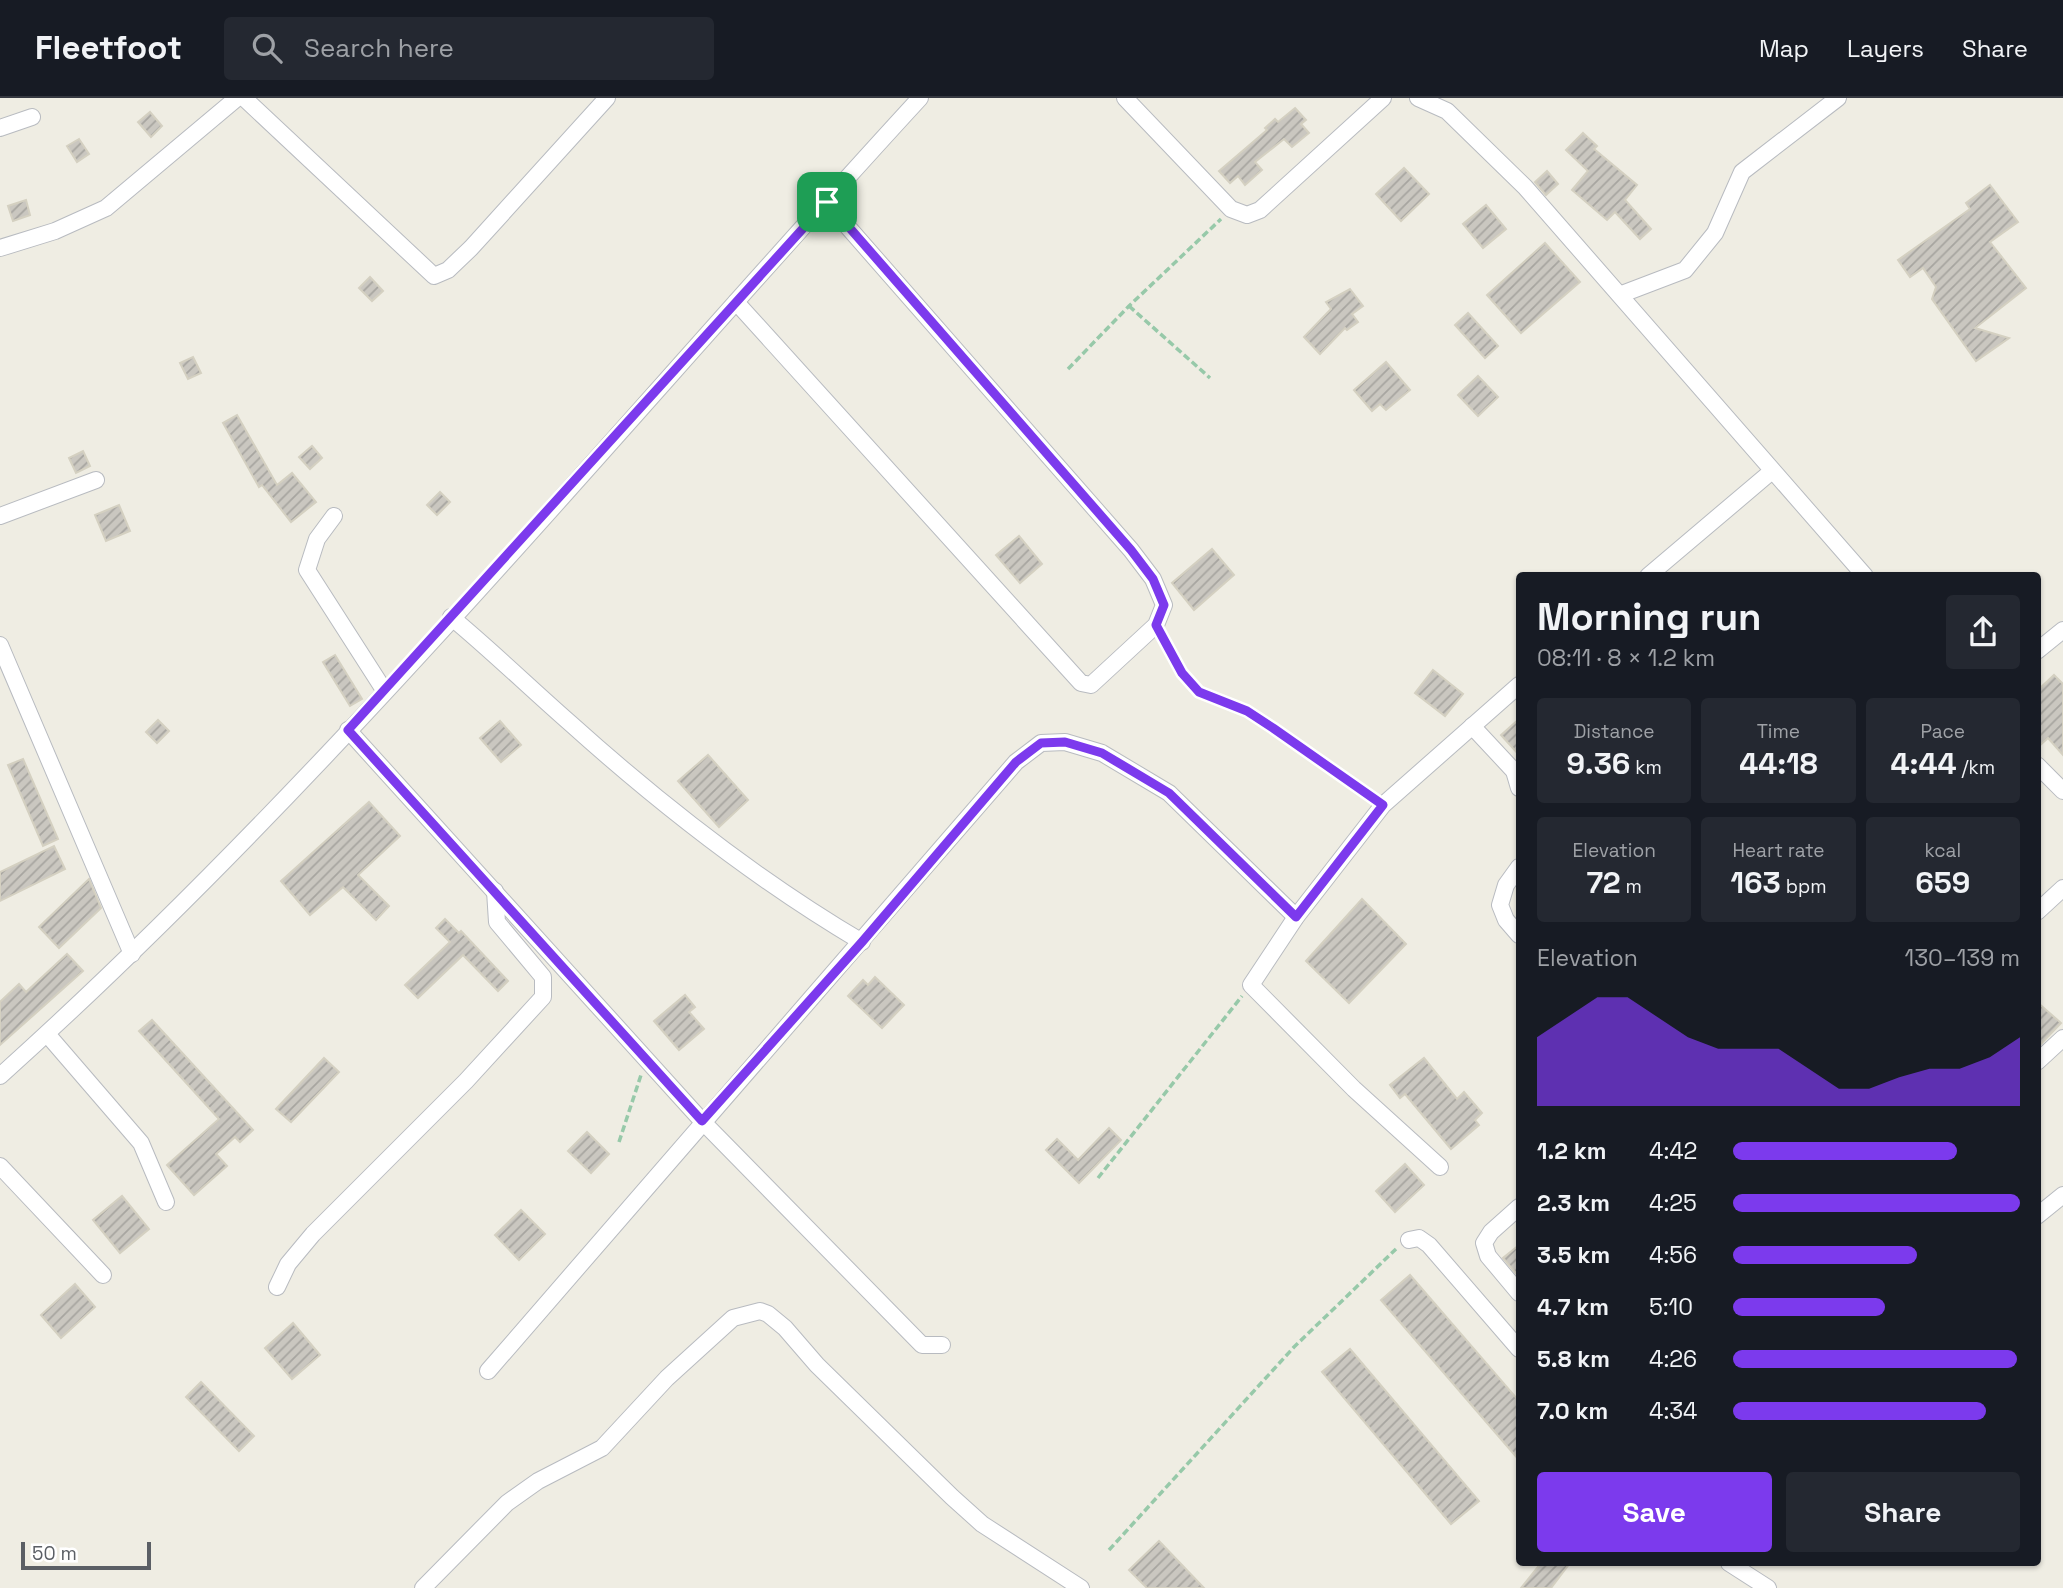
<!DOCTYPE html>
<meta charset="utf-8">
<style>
:root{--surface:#171b24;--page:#242831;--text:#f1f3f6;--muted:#9ea1a6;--line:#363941;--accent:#7c3aed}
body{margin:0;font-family:"Space Grotesk",sans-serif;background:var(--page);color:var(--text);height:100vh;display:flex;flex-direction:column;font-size:26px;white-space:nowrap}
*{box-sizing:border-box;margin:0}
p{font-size:23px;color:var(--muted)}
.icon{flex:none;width:38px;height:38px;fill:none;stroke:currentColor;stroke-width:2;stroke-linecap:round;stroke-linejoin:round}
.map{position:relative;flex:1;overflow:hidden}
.side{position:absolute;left:1516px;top:474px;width:525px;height:994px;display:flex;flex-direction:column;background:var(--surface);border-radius:7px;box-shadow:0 2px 5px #0004}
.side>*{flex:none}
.scale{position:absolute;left:21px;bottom:18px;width:130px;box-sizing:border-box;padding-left:7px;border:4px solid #5b5f65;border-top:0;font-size:19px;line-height:24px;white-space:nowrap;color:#5b5f65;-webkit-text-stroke:5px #fff;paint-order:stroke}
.pin{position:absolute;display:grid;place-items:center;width:60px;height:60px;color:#fff;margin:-30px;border-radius:14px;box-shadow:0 4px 10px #0006}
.round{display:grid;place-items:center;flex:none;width:74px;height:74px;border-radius:7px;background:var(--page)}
.head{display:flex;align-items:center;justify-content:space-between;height:119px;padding:0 21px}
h1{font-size:38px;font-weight:600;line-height:52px}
.figures{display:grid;grid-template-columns:repeat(3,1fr);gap:10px;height:119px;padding:7px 21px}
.figures div{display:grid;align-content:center;border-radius:7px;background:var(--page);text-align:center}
.figures b{font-size:30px;font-weight:600}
.figures small{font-size:19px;font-weight:400}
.figures p{font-size:19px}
.chart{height:196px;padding:14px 21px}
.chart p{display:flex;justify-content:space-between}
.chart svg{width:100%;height:126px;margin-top:7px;fill:var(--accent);opacity:.7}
.cta{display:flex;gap:14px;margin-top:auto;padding:14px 21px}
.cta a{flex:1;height:80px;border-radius:7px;background:var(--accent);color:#fff;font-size:28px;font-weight:600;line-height:80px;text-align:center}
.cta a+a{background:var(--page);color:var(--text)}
ul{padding:0 21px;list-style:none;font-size:23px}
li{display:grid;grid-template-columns:112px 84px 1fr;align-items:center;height:52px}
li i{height:18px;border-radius:9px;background:var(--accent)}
header{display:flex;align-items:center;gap:42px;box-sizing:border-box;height:98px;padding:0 35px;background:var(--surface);border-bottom:2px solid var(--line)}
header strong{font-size:33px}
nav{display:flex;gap:38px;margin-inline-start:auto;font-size:24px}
.search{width:490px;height:63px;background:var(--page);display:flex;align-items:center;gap:18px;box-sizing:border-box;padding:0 24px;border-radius:7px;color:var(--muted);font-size:26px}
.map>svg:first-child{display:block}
.building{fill:url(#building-hatch);stroke:#d4d0c1;stroke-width:2}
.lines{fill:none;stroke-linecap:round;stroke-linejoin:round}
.minor-casing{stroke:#b8bbc0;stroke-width:18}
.path{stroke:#97c9a9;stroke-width:3.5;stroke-dasharray:7 3.5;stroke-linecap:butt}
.minor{stroke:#fff;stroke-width:16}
.route-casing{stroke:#fff;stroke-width:14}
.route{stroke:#7c3aed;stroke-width:9}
</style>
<header>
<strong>Fleetfoot</strong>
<div class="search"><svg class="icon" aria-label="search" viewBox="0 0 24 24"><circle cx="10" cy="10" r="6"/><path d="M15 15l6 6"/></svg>Search here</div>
<nav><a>Map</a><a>Layers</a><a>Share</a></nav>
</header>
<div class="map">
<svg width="2063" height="1490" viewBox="0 0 2063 1490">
<defs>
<pattern id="building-hatch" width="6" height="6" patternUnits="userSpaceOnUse" patternTransform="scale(1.75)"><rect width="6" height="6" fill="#cac7c0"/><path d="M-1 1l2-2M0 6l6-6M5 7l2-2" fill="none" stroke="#a7a5a0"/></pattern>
</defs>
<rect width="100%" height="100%" fill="#efede3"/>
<g class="building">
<polygon points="1295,10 1306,22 1301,26 1309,35 1292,49 1284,41 1255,64 1262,72 1245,87 1238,78 1230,85 1219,73 1267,32 1265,30 1275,21 1278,24"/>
<polygon points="150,14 162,28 151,39 138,24"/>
<polygon points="1583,35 1597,48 1594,51 1637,87 1625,102 1651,131 1640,141 1615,114 1607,122 1572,92 1588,73 1566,52"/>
<polygon points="79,41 89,56 77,64 67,48"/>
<polygon points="1404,70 1429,96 1401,123 1376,96"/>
<polygon points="1547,73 1558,86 1546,97 1535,84"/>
<polygon points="1990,87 2018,124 1990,144 2026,190 1975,230 2009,240 1976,263 1932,201 1936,189 1923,170 1910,179 1898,162 1970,111 1966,105"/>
<polygon points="26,102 30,117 13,123 8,108"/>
<polygon points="1486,107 1506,131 1483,150 1463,126"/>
<polygon points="1545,145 1580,184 1521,235 1487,197"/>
<polygon points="370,179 383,193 372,203 359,190"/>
<polygon points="1350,191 1363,208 1352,216 1358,224 1347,232 1345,230 1320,256 1304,239 1331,211 1326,204"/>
<polygon points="1468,215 1498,248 1485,260 1455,227"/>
<polygon points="193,259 201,275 188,281 180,265"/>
<polygon points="1386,264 1410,292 1386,312 1380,306 1372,313 1354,292"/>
<polygon points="1478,278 1498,299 1478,318 1458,297"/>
<polygon points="237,317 277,387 292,375 316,404 291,424 262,387 259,389 223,325"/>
<polygon points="312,348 322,360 310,371 299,359"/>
<polygon points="83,353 90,368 76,375 69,360"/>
<polygon points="440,394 450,404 437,417 427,407"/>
<polygon points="119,407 130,433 106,443 95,417"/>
<polygon points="1019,438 1042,466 1020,485 996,457"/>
<polygon points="1212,451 1234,477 1194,512 1172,485"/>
<polygon points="335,557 362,601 350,608 323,564"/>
<polygon points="1433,572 1463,596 1445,618 1415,595"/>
<polygon points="2054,577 2063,586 2063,657 2048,640 2037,650 2037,593"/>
<polygon points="1519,621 1519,657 1501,637"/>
<polygon points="158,622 169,633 157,645 146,634"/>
<polygon points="500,623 521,647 501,664 480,640"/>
<polygon points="708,657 748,702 719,729 678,683"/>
<polygon points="23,661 58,741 43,748 8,667"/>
<polygon points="369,704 400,738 358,777 389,808 376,822 343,789 310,817 281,783"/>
<polygon points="54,748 65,771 0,803 0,774"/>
<polygon points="89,781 101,810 59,850 39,829"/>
<polygon points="1362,801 1406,846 1349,905 1306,863"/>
<polygon points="445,821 459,835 461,833 508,883 498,893 463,857 418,900 405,887 450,844 436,830"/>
<polygon points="67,856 83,873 0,947 0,904 19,886 26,894"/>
<polygon points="875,879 904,907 882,930 848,898 863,882 868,887"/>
<polygon points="685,897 695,909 689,914 704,931 679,952 654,923"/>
<polygon points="2037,904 2061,925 2037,950"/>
<polygon points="152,922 253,1032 240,1044 235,1039 216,1056 227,1068 194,1097 167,1067 219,1021 139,933"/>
<polygon points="324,960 339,974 291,1024 276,1011"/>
<polygon points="1424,960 1457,1001 1464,994 1482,1015 1475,1022 1479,1027 1451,1051 1405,996 1400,1000 1390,987"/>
<polygon points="1109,1030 1121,1042 1079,1085 1046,1052 1057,1041 1078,1062"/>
<polygon points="587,1034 609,1056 591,1075 568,1053"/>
<polygon points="1405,1066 1424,1087 1395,1114 1376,1093"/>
<polygon points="122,1098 149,1131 120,1155 93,1122"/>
<polygon points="521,1112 545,1136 519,1162 495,1137"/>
<polygon points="1519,1147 1519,1179 1503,1160"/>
<polygon points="1410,1177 1519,1303 1519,1362 1381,1202"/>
<polygon points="75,1186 95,1209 61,1240 41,1217"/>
<polygon points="293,1225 320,1257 292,1281 265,1250"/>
<polygon points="1350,1251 1479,1403 1451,1426 1322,1274"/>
<polygon points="201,1284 254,1338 239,1353 186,1299"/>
<polygon points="1159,1443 1204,1490 1147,1490 1129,1472"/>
<polygon points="1541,1465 1570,1465 1551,1490 1521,1490"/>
</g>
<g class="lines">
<defs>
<g id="minor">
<polyline points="244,0 434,178 448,172 471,150 607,0"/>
<polyline points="1125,0 1231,111 1247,117 1260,112 1383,0"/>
<polyline points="1418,0 1447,13 1525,89 1865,478"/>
<polyline points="0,30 32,19"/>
<polyline points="0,150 55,133 106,110 237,0"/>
<polyline points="1622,196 1685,172 1715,135 1742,74 1838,0"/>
<polyline points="736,204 1081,585 1091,587 1156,527 1164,507 1153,481 1131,452 826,104"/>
<polyline points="0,418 96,382"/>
<polyline points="334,418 317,441 307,472 384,592"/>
<polyline points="1648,478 1772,373"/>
<path d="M451,519C492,553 530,590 570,625C660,706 757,782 862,844"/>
<polyline points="0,547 132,856"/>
<polyline points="2037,553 2063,532"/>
<polyline points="1472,628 1514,673 1519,690"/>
<polyline points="348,632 702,1023 922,1247 942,1247"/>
<polyline points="2037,667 2063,693"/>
<polyline points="1519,769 1506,787 1500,807 1506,822 1519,837"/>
<polyline points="2037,814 2063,790"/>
<polyline points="47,936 141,1045 166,1104"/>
<polyline points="2037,964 2063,940"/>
<path d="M0,978C332,680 618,328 920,0"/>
<polyline points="0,1068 103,1177"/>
<polyline points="1440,1069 1354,991 1251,887 1296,819 1383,707 1519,587"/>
<polyline points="1519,1109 1491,1134 1484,1145 1488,1158 1519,1195"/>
<polyline points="2037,1118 2063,1097"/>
<polyline points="1409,1142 1419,1140 1429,1147 1519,1251"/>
<polyline points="277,1189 288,1166 313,1136 466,983 543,899 543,879 497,824 495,793"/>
<polyline points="488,1273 1016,664 1041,645 1065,644 1102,655 1169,695 1296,819"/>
<polyline points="1729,1465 1768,1490"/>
<polyline points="423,1490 507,1405 538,1383 602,1350 667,1280 733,1220 760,1213 768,1216 785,1230 817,1267 952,1399 982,1426 1081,1490"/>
</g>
</defs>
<use href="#minor" class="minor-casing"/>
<g class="path">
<polyline points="1129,208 1210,280"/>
<polyline points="1068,271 1129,208 1221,121"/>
<polyline points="1164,541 1182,575 1199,594 1246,613 1371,698"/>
<polyline points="619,1044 641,977"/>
<polyline points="1098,1080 1242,898"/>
<polyline points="1109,1452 1294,1249 1396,1151"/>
</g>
<use href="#minor" class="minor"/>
</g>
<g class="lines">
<defs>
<polygon id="route" points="827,104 1131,452 1153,481 1164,507 1156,527 1182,575 1199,594 1247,613 1273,630 1383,707 1296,819 1169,695 1102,655 1065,644 1041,645 1016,664 862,844 702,1023 348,632"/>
</defs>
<use href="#route" class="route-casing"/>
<use href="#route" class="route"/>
</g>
</svg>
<div class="scale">50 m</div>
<div class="pin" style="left:827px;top:104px;background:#1e9e55"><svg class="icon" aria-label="arrive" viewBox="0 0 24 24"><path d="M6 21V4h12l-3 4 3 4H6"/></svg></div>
<section class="side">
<div class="head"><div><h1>Morning run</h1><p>08:11 · 8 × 1.2 km</p></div><a class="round"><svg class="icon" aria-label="share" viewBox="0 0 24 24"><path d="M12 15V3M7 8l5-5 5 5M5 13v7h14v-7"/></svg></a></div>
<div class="figures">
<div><p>Distance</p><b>9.36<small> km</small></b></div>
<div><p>Time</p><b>44:18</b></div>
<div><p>Pace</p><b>4:44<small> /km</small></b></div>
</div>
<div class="figures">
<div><p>Elevation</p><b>72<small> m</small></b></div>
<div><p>Heart rate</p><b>163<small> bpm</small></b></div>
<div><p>kcal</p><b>659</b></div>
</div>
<div class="chart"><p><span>Elevation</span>130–139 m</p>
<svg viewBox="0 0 160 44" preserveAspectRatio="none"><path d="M0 44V20L10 13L20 6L30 6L40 13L50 20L60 24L70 24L80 24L90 31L100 38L110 38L120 34L130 31L140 31L150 27L160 20V44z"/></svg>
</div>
<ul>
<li><b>1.2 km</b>4:42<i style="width:78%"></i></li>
<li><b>2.3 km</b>4:25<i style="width:100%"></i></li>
<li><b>3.5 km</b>4:56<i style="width:64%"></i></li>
<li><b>4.7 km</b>5:10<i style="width:53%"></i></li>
<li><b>5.8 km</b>4:26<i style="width:99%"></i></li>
<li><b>7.0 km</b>4:34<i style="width:88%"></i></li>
</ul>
<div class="cta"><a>Save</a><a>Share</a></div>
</section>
</div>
